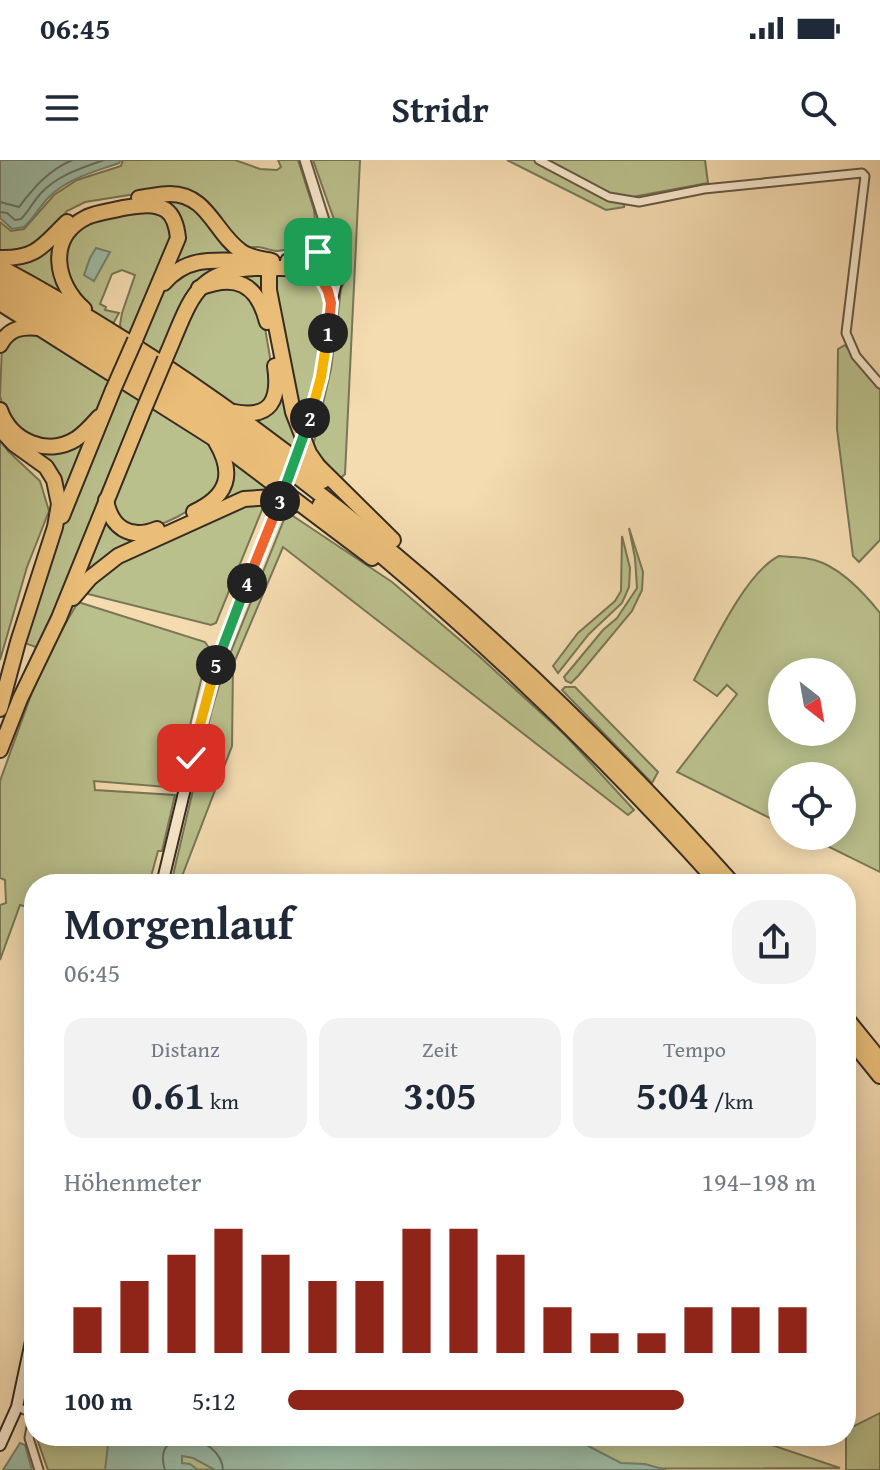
<!DOCTYPE html>
<html lang="de">
<meta charset="utf-8">
<style>
:root{--surface:#fff;--page:#f2f2f3;--text:#1f2937;--muted:#747a83;--accent:#8f2418}
body{margin:0;font-family:"Gentium Book Plus",serif;background:var(--page);color:var(--text);height:100vh;display:flex;flex-direction:column;font-size:30px;white-space:nowrap}
*{box-sizing:border-box;margin:0}
p{font-size:26px;color:var(--muted)}
.icon{flex:none;width:44px;height:44px;fill:none;stroke:currentColor;stroke-width:2;stroke-linecap:round;stroke-linejoin:round}
.map{position:relative;flex:1;overflow:hidden}
.sheet{position:absolute;left:24px;top:714px;width:832px;height:572px;display:flex;flex-direction:column;background:var(--surface);border-radius:32px;box-shadow:0 4px 20px #0003}
.sheet>*{flex:none}
.needle{width:52px;rotate:149deg}
.fabs{position:absolute;left:768px;top:498px;display:grid;gap:16px}
.fabs a{display:grid;place-items:center;width:88px;height:88px;border-radius:50%;background:var(--surface);box-shadow:0 4px 20px #0003;font-size:40px}
.pin{position:absolute;display:grid;place-items:center;width:68px;height:68px;color:#fff;margin:-34px;border-radius:16px;box-shadow:0 4px 12px #0006}
.km{position:absolute;width:40px;height:40px;margin:-20px;border-radius:50%;background:#222;color:#fff;font-size:22px;line-height:40px;text-align:center}
.round{display:grid;place-items:center;flex:none;width:84px;height:84px;border-radius:32px;background:var(--page)}
.headline{display:flex;align-items:center;justify-content:space-between;height:136px;padding:0 40px}
h1{font-size:44px;font-weight:600;line-height:60px}
.figures{display:grid;grid-template-columns:repeat(3,1fr);gap:12px;height:136px;padding:8px 40px}
.figures div{display:grid;align-content:center;border-radius:20px;background:var(--page);text-align:center}
.figures b{font-size:40px;font-weight:600}
.figures small{font-size:22px;font-weight:400}
.figures p{font-size:22px}
.chart{height:224px;padding:16px 40px}
.chart p{display:flex;justify-content:space-between}
.chart svg{width:100%;height:144px;margin-top:8px;stroke:var(--accent);stroke-width:6}
ul{padding:0 40px;list-style:none;font-size:26px}
li{display:grid;grid-template-columns:128px 96px 1fr;align-items:center;height:60px}
li i{height:20px;border-radius:10px;background:var(--accent)}
.status{display:flex;justify-content:space-between;align-items:center;height:56px;padding:0 40px;background:var(--surface);direction:ltr}
.status svg{height:22px;fill:currentColor}
header{display:flex;justify-content:space-between;align-items:center;height:104px;padding:0 40px;background:var(--surface);font-size:36px;font-weight:600}
.map>svg:first-child{display:block}
.green{fill:#bac08c;stroke:#787657;stroke-width:2;fill-rule:evenodd}
.water{fill:#9dbca6;stroke:#748271;stroke-width:2}
.lines{fill:none;stroke-linecap:round;stroke-linejoin:round}
.shore{stroke:#6a7464;stroke-width:2}
.minor-casing{stroke:#665846;stroke-width:11}
.tertiary-casing{stroke:#665846;stroke-width:13}
.secondary-casing{stroke:#372c22;stroke-width:14}
.motorway-casing{stroke:#372c22;stroke-width:18}
.minor{stroke:#f8e8cc;stroke-width:7}
.tertiary{stroke:#f8e8cc;stroke-width:9}
.secondary{stroke:#f8e8cc;stroke-width:10}
.motorway{stroke:#eabe78;stroke-width:14}
.secondary-bridge-casing{stroke:#372c22;stroke-width:14;stroke-linecap:butt}
.motorway-bridge-casing{stroke:#372c22;stroke-width:18;stroke-linecap:butt}
.secondary-bridge{stroke:#f8e8cc;stroke-width:10}
.motorway-bridge{stroke:#eabe78;stroke-width:14}
.split-1-casing{stroke:#fff;stroke-width:16}
.split-2-casing{stroke:#fff;stroke-width:16}
.split-3-casing{stroke:#fff;stroke-width:16}
.split-4-casing{stroke:#fff;stroke-width:16}
.split-5-casing{stroke:#fff;stroke-width:16}
.split-6-casing{stroke:#fff;stroke-width:16}
.split-1{stroke:#f0652b;stroke-width:10}
.split-2{stroke:#f5b400;stroke-width:10}
.split-3{stroke:#22a559;stroke-width:10}
.split-4{stroke:#f0652b;stroke-width:10}
.split-5{stroke:#22a559;stroke-width:10}
.split-6{stroke:#f5b400;stroke-width:10}
</style>
<div class="status"><b>06:45</b><svg viewBox="0 0 49 12"><path d="M0 12V9h3v3zM5 12V6h3v6zM10 12V3h3v9zM15 12V0h3v12zM26 1h20v11H26zM47 4h2v5h-2z"/></svg></div>
<header><svg class="icon" aria-label="menu" viewBox="0 0 24 24"><path d="M4 6h16M4 12h16M4 18h16"/></svg>Stridr<svg class="icon" aria-label="search" viewBox="0 0 24 24"><circle cx="10" cy="10" r="6"/><path d="M15 15l6 6"/></svg></header>
<div class="map">
<svg width="880" height="1310" viewBox="0 0 880 1310">
<rect width="100%" height="100%" fill="#f4dbb0"/>
<filter id="stains"><feTurbulence type="fractalNoise" baseFrequency=".0025" numOctaves="4"/><feColorMatrix values="0 0 0 0 .2 0 0 0 0 .09 0 0 0 0 .02 0 0 0 .5 -.17"/></filter>
<radialGradient id="worn" r=".72"><stop offset=".6" stop-color="#630" stop-opacity="0"/><stop offset="1" stop-color="#630" stop-opacity=".3"/></radialGradient>
<g class="green">
<path d="M123,0H235L260,9L277,10L281,7L278,0H298L314,50L316,71C303,76 292,92 276,91C261,89 264,85 245,88L208,47L161,30L85,42L67,51L42,80L28,90L0,94V62L11,71L24,69L54,35L77,20L121,6Z"/>
<polygon points="313,0 360,0 345,314 339,320 313,286 331,209 341,129 349,112 350,97 342,82"/>
<polygon points="507,0 705,0 708,23 626,38 624,47 606,50"/>
<path d="M167,37C205,39 216,74 241,97L193,99L168,113L183,82L180,80C186,37 148,41 119,45C65,54 33,91 70,141L2,103L20,102L37,96L77,57L90,51Z"/>
<polygon points="141,48 163,53 175,71 131,179 123,174 120,165 122,153 135,115 122,110 112,114 100,144 106,147 105,150 119,153 114,162 107,163 69,130 62,92 84,62"/>
<polygon points="243,104 215,112 162,199 137,182 165,127 187,108"/>
<polygon points="262,110 298,276 293,292 246,259 257,256 278,213 266,151 258,134 211,120"/>
<path d="M273,112C285,113 306,110 316,118C342,138 309,241 300,270Z"/>
<polygon points="213,127 242,128 263,156 274,221 265,246 239,250 168,204 199,138"/>
<polygon points="28,169 114,218 95,256 79,274 46,285 7,261 0,236 2,186"/>
<polygon points="845,185 880,230 880,380 859,402 853,396 837,269 838,189"/>
<polygon points="121,223 143,238 41,489 22,482 53,387"/>
<path d="M151,241L208,281L223,303L219,328C193,349 165,369 131,370L110,347Z"/>
<polygon points="95,266 63,348 61,336 5,268 43,289"/>
<polygon points="0,280 8,291 40,321 49,351 27,407 0,500"/>
<polygon points="224,292 278,331 137,383 75,430 105,348 108,357 153,373 198,353 216,340"/>
<polygon points="266,340 216,463 211,465 80,432 101,412 229,348"/>
<polygon points="287,352 392,422 480,497 565,575 634,650 628,655 283,387 233,505 232,586 179,724 171,724 212,549 224,509"/>
<polygon points="629,368 643,412 642,430 632,451 578,516 571,523 566,521 564,517 603,470 617,458 637,428 635,398"/>
<polygon points="622,376 630,408 629,427 622,443 589,474 558,513 553,506 578,473 615,441 621,431"/>
<path d="M779,396C794,397 809,397 823,403C845,413 865,434 880,453V712L807,676H842V616H782V664L677,612L737,534L727,525L717,536L694,520C712,486 746,412 779,396ZM842,512V572H782V512Z"/>
<polygon points="78,442 205,482 209,488 191,561 179,628 94,621 95,630 175,635 162,691 158,691 149,724 34,724 34,749 20,745 0,800 0,745 6,743 5,720 0,718 0,621 35,524 53,485"/>
<polygon points="565,527 575,527 658,612 652,623 562,530"/>
<polygon points="880,1253 880,1310 846,1310 846,1270"/>
<polygon points="36,1276 745,1276 840,1308 48,1310"/>
</g>
<g class="water">
<path d="M0,0H121L119,3C94,12 68,18 49,37C40,46 34,58 24,67L12,69L0,58Z"/>
<polygon points="96,88 110,92 94,121 84,115 90,98"/>
<polygon points="109,1276 569,1276 621,1303 645,1304 666,1310 215,1310 193,1298 182,1296 182,1303 190,1304 198,1310 105,1310"/>
<polygon points="20,1283 25,1285 32,1310 3,1310"/>
</g>
<g class="lines">
<g class="shore">
<path d="M0,42L19,47C35,26 48,11 72,0"/>
<path d="M0,52L7,53L15,60L21,59C28,52 33,42 41,33C58,15 81,8 104,0"/>
<path d="M165,1310C150,1264 221,1273 223,1310"/>
</g>
<defs>
<g id="minor">
<polyline points="539,0 609,37 639,42 704,29 862,13 865,16 846,173 856,196 880,224"/>
<polyline points="17,1247 30,1252 33,1256 29,1278 39,1310"/>
</g>
<g id="tertiary">
<polyline points="305,0 328,73 337,91"/>
<polyline points="318,92 323,67"/>
</g>
<g id="secondary">
<circle cx="328" cy="103" r="14"/>
<polyline points="306,270 321,217 331,143 338,113"/>
<polyline points="162,724 213,512 271,363"/>
<polyline points="0,1285 17,1247 34,1167"/>
</g>
<g id="motorway">
<path d="M139,38C149,37 160,34 170,34C208,34 215,74 242,92C251,98 262,99 272,101"/>
<path d="M0,98C37,99 43,85 67,62"/>
<polyline points="288,101 303,101 315,96"/>
<path d="M0,107C114,168 222,241 323,321"/>
<polyline points="275,108 269,112 269,130 293,252 309,293 318,306 393,380"/>
<path d="M0,119C278,277 520,485 733,724"/>
<path d="M164,123C186,97 212,100 244,101"/>
<path d="M199,128C236,114 257,123 267,162"/>
<polyline points="0,131 117,201 281,315"/>
<polyline points="0,143 213,278 372,398"/>
<path d="M84,149C55,124 46,77 87,57C98,52 111,51 123,48C137,46 153,42 166,50C174,56 177,68 178,78L135,180"/>
<path d="M0,185C9,168 22,166 40,168"/>
<path d="M165,199C191,141 193,106 266,108C284,108 300,107 316,112"/>
<path d="M0,250C11,281 47,297 76,279C85,273 92,265 99,257"/>
<path d="M234,252C271,259 280,240 275,206"/>
<polyline points="0,269 14,284 46,307 54,320 59,344 55,367 18,482 0,549"/>
<path d="M106,340C111,368 130,380 157,369"/>
<path d="M320,345C465,461 595,586 719,724"/>
<path d="M194,352C228,336 235,314 216,282"/>
<polyline points="62,356 113,230"/>
<polyline points="73,438 90,418 118,396 244,339 275,337 293,345"/>
<polyline points="0,590 20,539 59,458 141,256"/>
<polyline points="846,858 880,900"/>
<polyline points="846,874 880,916"/>
</g>
</defs>
<use href="#minor" class="minor-casing"/>
<use href="#tertiary" class="tertiary-casing"/>
<use href="#secondary" class="secondary-casing"/>
<use href="#motorway" class="motorway-casing"/>
<use href="#minor" class="minor"/>
<use href="#tertiary" class="tertiary"/>
<use href="#secondary" class="secondary"/>
<use href="#motorway" class="motorway"/>
<defs>
<polyline id="secondary-bridge" points="271,363 306,270"/>
<g id="motorway-bridge">
<polyline points="113,230 135,180"/>
<polyline points="141,256 165,199"/>
</g>
</defs>
<use href="#secondary-bridge" class="secondary-bridge-casing"/>
<use href="#motorway-bridge" class="motorway-bridge-casing"/>
<use href="#secondary-bridge" class="secondary-bridge"/>
<use href="#motorway-bridge" class="motorway-bridge"/>
</g>
<g class="lines">
<defs>
<polyline id="split-1" points="318,92 313,104 328,131 331,143 328,173"/>
<polyline id="split-2" points="310,258 321,217 328,173"/>
<polyline id="split-3" points="280,341 310,258"/>
<polyline id="split-4" points="247,423 280,341"/>
<polyline id="split-5" points="216,505 247,423"/>
<polyline id="split-6" points="191,598 216,505"/>
</defs>
<use href="#split-1" class="split-1-casing"/>
<use href="#split-2" class="split-2-casing"/>
<use href="#split-3" class="split-3-casing"/>
<use href="#split-4" class="split-4-casing"/>
<use href="#split-5" class="split-5-casing"/>
<use href="#split-6" class="split-6-casing"/>
<use href="#split-1" class="split-1"/>
<use href="#split-2" class="split-2"/>
<use href="#split-3" class="split-3"/>
<use href="#split-4" class="split-4"/>
<use href="#split-5" class="split-5"/>
<use href="#split-6" class="split-6"/>
</g>
<rect width="100%" height="100%" filter="url(#stains)"/>
<rect width="100%" height="100%" fill="url(#worn)"/>
</svg>
<div class="fabs">
<a><svg class="needle" viewBox="-14 -14 28 28"><path d="M0-13l5 13h-10z" fill="#e53935"/><path d="M0 13l5-13h-10z" fill="#747a83"/></svg></a>
<a><svg class="icon" aria-label="locate" viewBox="0 0 24 24"><circle cx="12" cy="12" r="6"/><path d="M12 2v4M12 18v4M2 12h4M18 12h4"/></svg></a>
</div>
<div class="pin" style="left:318px;top:92px;background:#1e9e55"><svg class="icon" aria-label="arrive" viewBox="0 0 24 24"><path d="M6 21V4h12l-3 4 3 4H6"/></svg></div>
<div class="pin" style="left:191px;top:598px;background:#d93025"><svg class="icon" aria-label="check" viewBox="0 0 24 24"><path d="M5 12l5 5 9-10"/></svg></div>
<b class="km" style="left:328px;top:173px">1</b>
<b class="km" style="left:310px;top:258px">2</b>
<b class="km" style="left:280px;top:341px">3</b>
<b class="km" style="left:247px;top:423px">4</b>
<b class="km" style="left:216px;top:505px">5</b>
<section class="sheet">
<div class="headline"><div><h1>Morgenlauf</h1><p>06:45</p></div><a class="round"><svg class="icon" aria-label="share" viewBox="0 0 24 24"><path d="M12 15V3M7 8l5-5 5 5M5 13v7h14v-7"/></svg></a></div>
<div class="figures">
<div><p>Distanz</p><b>0.61<small> km</small></b></div>
<div><p>Zeit</p><b>3:05</b></div>
<div><p>Tempo</p><b>5:04<small> /km</small></b></div>
</div>
<div class="chart"><p><span>Höhenmeter</span>194–198 m</p>
<svg viewBox="0 0 160 44" preserveAspectRatio="none"><path d="M5 44V30M15 44V22M25 44V14M35 44V6M45 44V14M55 44V22M65 44V22M75 44V6M85 44V6M95 44V14M105 44V30M115 44V38M125 44V38M135 44V30M145 44V30M155 44V30"/></svg>
</div>
<ul>
<li><b>100 m</b>5:12<i style="width:75%"></i></li>
</ul>
</section>
</div>
